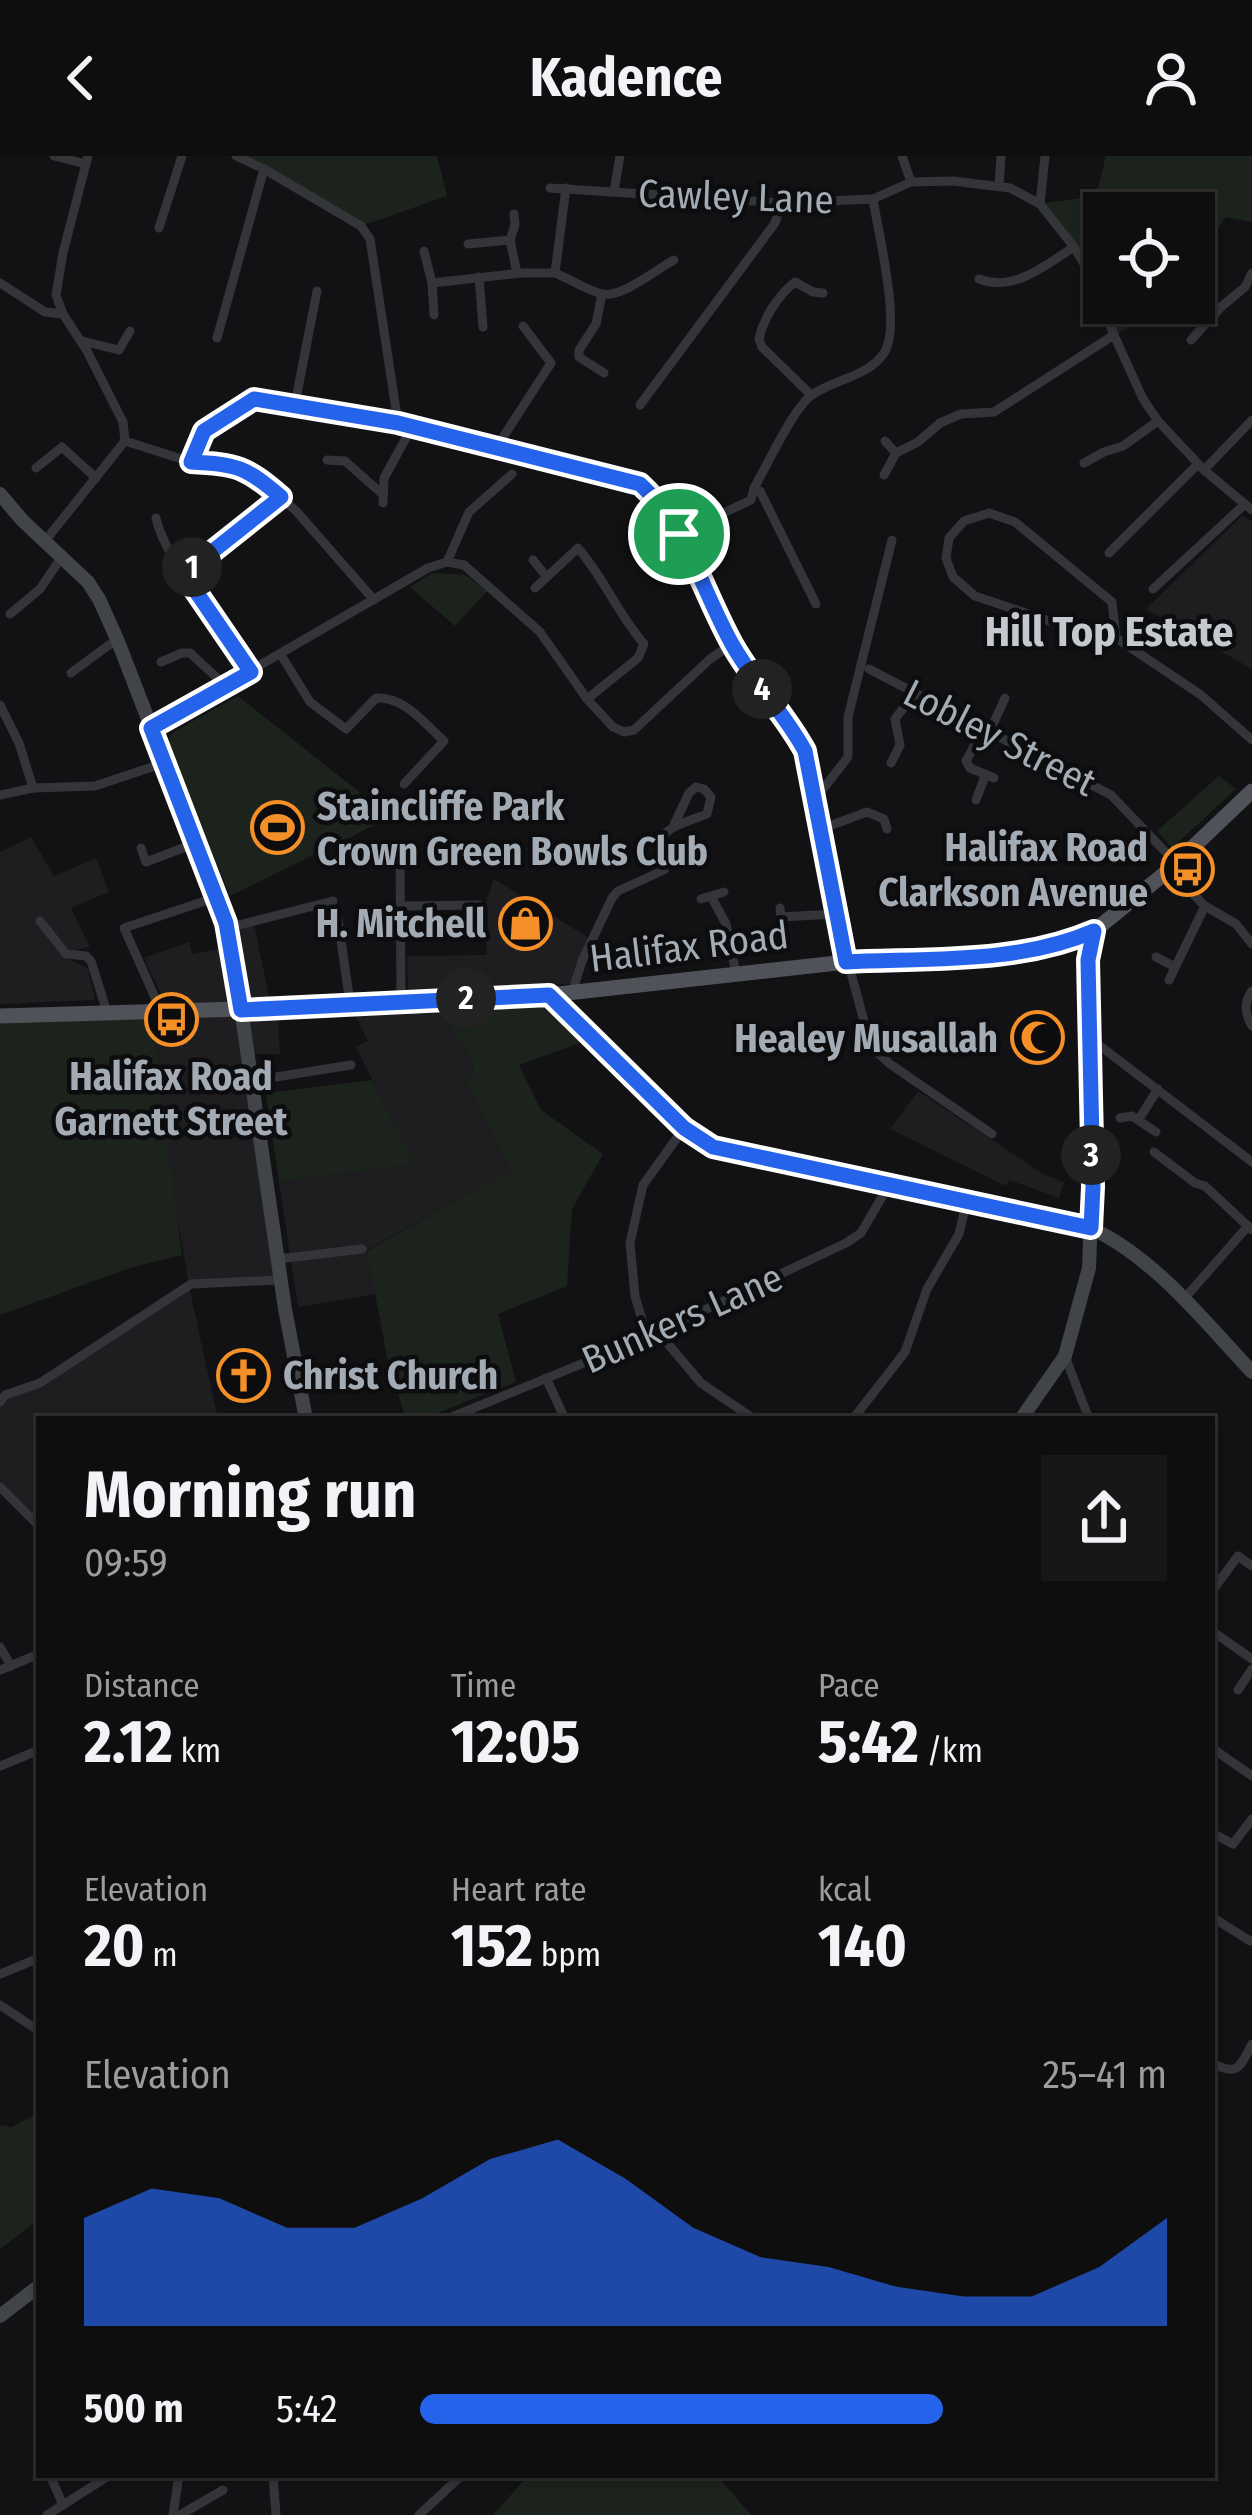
<!DOCTYPE html>
<meta charset="utf-8">
<style>
:root{--surface:#0e0e0f;--page:#171718;--text:#f1f3f6;--muted:#9b9c9e;--line:#2e2e2f;--accent:#2563eb}
body{margin:0;font-family:"Fira Sans Condensed",sans-serif;background:var(--page);color:var(--text);height:100vh;display:flex;flex-direction:column;font-size:45px;white-space:nowrap}
*{box-sizing:border-box;margin:0}
p{font-size:39px;color:var(--muted)}
.icon{flex:none;width:66px;height:66px;fill:none;stroke:currentColor;stroke-width:2;stroke-linecap:round;stroke-linejoin:round}
.map{position:relative;flex:1;overflow:hidden}
.details{position:absolute;left:36px;top:1260px;width:1179px;height:1062px;display:flex;flex-direction:column;background:var(--surface);border-radius:0px;box-shadow:0 3px 9px #0004,0 0 0 3px var(--line)}
.details>*{flex:none}
.controls{position:absolute;left:1083px;top:36px;display:grid;gap:24px}
.controls a{display:grid;place-items:center;width:132px;height:132px;border-radius:0px;background:var(--surface);box-shadow:0 3px 9px #0004,0 0 0 3px var(--line);font-size:60px}
.pin{position:absolute;display:grid;place-items:center;width:102px;height:102px;color:#fff;margin:-51px;border:6px solid #fff;border-radius:50%;box-shadow:0 3px 12px #0007}
.km{position:absolute;width:60px;height:60px;margin:-30px;border-radius:50%;background:#222;color:#fff;font-size:33px;line-height:60px;text-align:center}
.round{display:grid;place-items:center;flex:none;width:126px;height:126px;border-radius:0px;background:var(--page)}
.summary{display:flex;align-items:center;justify-content:space-between;height:204px;padding:0 48px}
h1{font-size:66px;font-weight:700;line-height:90px}
.metrics{display:grid;grid-template-columns:repeat(3,1fr);gap:18px;height:204px;padding:12px 48px}
.metrics div{display:grid;align-content:center}
.metrics b{font-size:60px;font-weight:700}
.metrics small{font-size:33px;font-weight:400}
.metrics p{font-size:33px}
.chart{height:336px;padding:24px 48px}
.chart p{display:flex;justify-content:space-between}
.chart svg{width:100%;height:216px;margin-top:12px;fill:var(--accent);opacity:.7}
ul{padding:0 48px;list-style:none;font-size:39px}
li{display:grid;grid-template-columns:192px 144px 1fr;align-items:center;height:90px}
li i{height:30px;border-radius:15px;background:var(--accent)}
header{display:flex;justify-content:space-between;align-items:center;height:156px;padding:0 48px;background:var(--surface);font-size:54px;font-weight:700}
.map>svg:first-child{display:block}
.built{fill:#1e1e21}
.green{fill:#1c231c}
.lines{fill:none;stroke-linecap:round;stroke-linejoin:round}
.street{stroke:#333539;stroke-width:9}
.secondary{stroke:#414449;stroke-width:14}
.primary{stroke:#4f5258;stroke-width:15}
.route-casing{stroke:#fff;stroke-width:24}
.route{stroke:#2563eb;stroke-width:15}
.labels{text-anchor:middle;stroke-width:9;stroke-linejoin:round;paint-order:stroke}
.street-label{font-size:39px;fill:#a3abb5;stroke:#0d0d0f}
.poi-label{font-size:39px;font-weight:bold;fill:#a3abb5;stroke:#0d0d0f;text-anchor:end}
.neighbourhood-label{font-size:42px;font-weight:bold;fill:#c4c9d0;stroke:#0d0d0f}
</style>
<header><svg class="icon" aria-label="back" viewBox="0 0 24 24"><path d="M15 5l-7 7 7 7"/></svg>Kadence<svg class="icon" aria-label="person" viewBox="0 0 24 24"><circle cx="12" cy="8" r="4"/><path d="M4 21q1-7 8-7t8 7"/></svg></header>
<div class="map">
<svg width="1252" height="2359" viewBox="0 0 1252 2359">
<rect width="100%" height="100%" fill="#121214"/>
<g class="built">
<polygon points="1243,359 1252,366 1252,513 1146,453"/>
<polygon points="31,681 54,720 96,702 109,736 71,752 90,791 61,797 67,803 88,812 95,844 0,848 0,696"/>
<polygon points="494,723 589,782 571,828 408,834 407,800 487,799 484,752"/>
<polygon points="254,768 271,850 278,859 280,898 247,898 281,1124 189,1130 217,1259 213,1263 39,1263 39,1369 0,1331 0,1246 27,1233 189,1130 171,1021 151,855 169,856 144,802 189,786 192,798 223,792 230,775"/>
<polygon points="442,857 472,905 473,919 464,925 512,1014 367,1094 376,1138 298,1151 279,1026 414,1008 356,891 368,885 355,859"/>
<polygon points="918,935 1045,1019 1064,1026 1059,1042 1009,1024 1006,1030 890,973"/>
</g>
<g class="green">
<polygon points="236,0 437,0 447,40 361,70"/>
<polygon points="1106,0 1252,0 1252,66 1226,61 1194,104 1194,57 1104,57 1104,147 1163,147 1154,159 1114,179 1089,118 1040,48 1096,40"/>
<polygon points="432,417 466,419 487,435 455,470 410,431"/>
<polygon points="238,540 391,661 230,740 167,589 170,580 175,575"/>
<polygon points="1219,620 1236,633 1172,692 1157,675"/>
<polygon points="539,850 550,854 585,885 519,909 541,954 603,998 572,1053 567,1130 498,1158 516,1226 422,1263 406,1263 388,1206 367,1095 511,1014 464,924 473,919 472,905 442,857"/>
<polygon points="151,855 182,1099 133,1111 0,1159 0,860"/>
<polygon points="372,924 415,1008 279,1026 266,937"/>
<polygon points="39,1956 39,2063 0,2093 0,1969 12,1971"/>
<polygon points="529,2319 717,2319 751,2359 493,2359"/>
</g>
<g class="lines">
<g class="street">
<polyline points="54,0 86,8"/>
<polyline points="236,0 264,13 361,70 370,83 398,267"/>
<polyline points="902,0 911,26"/>
<polyline points="999,29 1001,0"/>
<polyline points="550,32 782,47 873,43 911,26 953,25 1010,32 1040,48 1074,91 1090,118 1114,179 1143,243 1158,265 1204,314 1252,354"/>
<polyline points="614,35 620,0"/>
<polyline points="1040,48 1045,0"/>
<polyline points="159,72 182,0"/>
<polyline points="510,84 515,69 514,58"/>
<polyline points="468,88 510,84 517,117"/>
<polyline points="424,95 432,127 522,117 555,117 566,32"/>
<path d="M555,117C570,123 586,134 602,138C622,142 655,114 674,104"/>
<polyline points="479,121 483,171"/>
<path d="M979,123C1014,137 1045,109 1074,91"/>
<polyline points="0,127 45,156 63,158"/>
<polyline points="432,127 434,159"/>
<polyline points="602,138 596,168 579,194 579,201 604,217"/>
<polyline points="1194,142 1215,159"/>
<polyline points="217,182 264,13"/>
<polyline points="1191,184 1221,151 1245,131 1252,117"/>
<polyline points="82,185 119,194 130,175"/>
<path d="M811,239L762,191L759,183C763,163 779,138 795,126L813,136L823,137"/>
<polyline points="295,248 317,135"/>
<polyline points="640,249 775,67 782,47"/>
<polyline points="125,285 191,306 228,308 254,317 297,356 374,444"/>
<polyline points="496,292 551,207 523,170"/>
<polyline points="896,297 918,286 940,267 961,258 994,256 1114,179"/>
<polyline points="327,304 345,305 381,337"/>
<polyline points="191,306 204,275 253,243 398,267 640,328 655,343 669,362 732,488 756,526 794,574 804,595 819,658 835,758 871,891 890,908 992,978"/>
<polyline points="1084,307 1104,296 1123,290 1158,265"/>
<polyline points="36,312 62,291 96,322"/>
<polyline points="1204,314 1252,264"/>
<polyline points="884,319 896,297 885,285"/>
<polyline points="754,332 760,335 816,448"/>
<polyline points="383,347 384,322 412,271"/>
<path d="M156,362C165,404 225,478 251,516"/>
<path d="M679,378L751,344L754,332C767,310 793,252 812,239C834,223 868,221 884,197C902,171 878,76 873,43"/>
<polyline points="45,385 125,285 123,266 87,195 63,158 56,139 63,97 88,0"/>
<polyline points="1109,397 1198,308"/>
<polyline points="533,404 547,421"/>
<polyline points="447,406 469,356 512,318"/>
<polyline points="184,418 281,341"/>
<path d="M535,432L578,392C604,422 618,458 644,488L638,502L587,543"/>
<polyline points="1153,433 1245,348"/>
<polyline points="10,458 40,433 61,402"/>
<polyline points="1116,482 1112,446 1015,366 989,357 964,365 949,382 946,402 953,421 975,440 1094,480 1116,482 1201,539 1252,584"/>
<path d="M281,499L310,546L346,573L376,542C404,540 424,567 444,585L404,628"/>
<polyline points="161,506 182,497 190,497 226,530"/>
<polyline points="869,513 1111,639 1176,707"/>
<polyline points="71,517 117,483"/>
<polyline points="0,549 19,587 33,632"/>
<polyline points="151,572 428,412 447,406 464,409 540,476 587,543 613,571 624,576 634,574 710,503 732,488"/>
<polyline points="984,572 966,605 970,612 994,622"/>
<polyline points="990,575 1005,542"/>
<polyline points="891,607 900,589 895,563 915,537"/>
<polyline points="0,639 33,632 95,630 164,607"/>
<polyline points="816,642 848,601 848,561 892,384"/>
<polyline points="976,644 985,620"/>
<polyline points="821,673 867,656 884,663 887,673"/>
<polyline points="141,692 146,706 196,687"/>
<polyline points="400,695 401,845"/>
<polyline points="1169,714 1205,750 1236,768 1252,788"/>
<polyline points="712,742 726,768 736,818"/>
<polyline points="701,743 724,736"/>
<polyline points="402,750 479,749"/>
<polyline points="780,752 781,761 835,758"/>
<polyline points="338,764 350,847"/>
<polyline points="40,765 66,798 86,800 91,805 107,856"/>
<polyline points="227,772 333,745"/>
<polyline points="1156,801 1175,811"/>
<polyline points="1169,824 1205,750"/>
<path d="M1252,835C1243,847 1245,858 1252,870"/>
<path d="M572,837L582,805L612,742L618,735L664,714C662,707 659,700 659,693C657,671 691,665 707,658L711,641L704,633L696,631L689,637L673,671"/>
<polyline points="161,855 124,772 217,741"/>
<polyline points="1087,880 1252,1006"/>
<polyline points="251,925 351,909"/>
<polyline points="1120,962 1132,960 1156,976"/>
<polyline points="1139,963 1158,933"/>
<polyline points="1154,996 1195,1027 1205,1030 1252,1074"/>
<polyline points="278,1103 362,1093"/>
<polyline points="1183,1144 1248,1070"/>
<polyline points="658,1176 701,1227 754,1263"/>
<polyline points="647,1181 635,1140 630,1087 643,1029 684,972"/>
<polyline points="1065,1200 1089,1263"/>
<polyline points="546,1222 565,1263"/>
<polyline points="0,1246 5,1239 40,1227 191,1128 281,1124"/>
<polyline points="447,1263 647,1181 846,1087 861,1077 889,1029"/>
<polyline points="853,1263 905,1196 927,1133 959,1078 967,1044"/>
<polyline points="0,1331 39,1370"/>
<polyline points="1212,1435 1238,1400 1252,1410"/>
<polyline points="1212,1475 1252,1503"/>
<polyline points="0,1491 11,1510"/>
<polyline points="0,1514 39,1498"/>
<polyline points="1238,1534 1252,1513"/>
<polyline points="1212,1592 1252,1620"/>
<polyline points="0,1610 39,1594"/>
<polyline points="1212,1677 1233,1688 1252,1663"/>
<polyline points="1212,1761 1250,1785"/>
<polyline points="0,1818 39,1802"/>
<polyline points="0,1849 39,1875"/>
<path d="M1212,1907C1238,1921 1240,1911 1252,1888"/>
<polyline points="50,2319 63,2349"/>
<polyline points="273,2319 276,2359"/>
<polyline points="47,2359 110,2319"/>
<polyline points="173,2359 179,2319"/>
<polyline points="180,2359 223,2334"/>
<polyline points="419,2359 462,2319"/>
</g>
<g class="secondary">
<polyline points="0,338 22,364 88,426 99,443 117,483 217,741 227,772 241,853 285,1153 306,1263"/>
<path d="M549,839L684,972L713,991L1091,1072C1155,1102 1204,1165 1252,1216"/>
<polyline points="1021,1263 1065,1200 1089,1112 1092,1031 1087,804 1094,775"/>
<polyline points="0,2160 39,2130"/>
</g>
<polyline class="primary" points="0,860 241,853 549,839 846,806 958,801 1023,795 1072,784 1094,775 1169,714 1252,635"/>
</g>
<g class="lines">
<defs>
<path id="route" d="M254,243L398,267L640,328C686,370 702,434 732,488C753,526 784,556 805,595L846,806C927,802 1018,808 1094,775L1088,804L1093,1031L1091,1072L713,991L684,972L549,839L241,854L226,767L151,572L251,516L184,418L281,341C246,311 237,308 191,306L204,275Z"/>
</defs>
<use href="#route" class="route-casing"/>
<use href="#route" class="route"/>
</g>
<defs>
<symbol id="stadium-ring" viewBox="-11 -11 22 22"><circle r="9.5" fill="#0d0d0f" stroke="#f59029" stroke-width="1.5"/><path d="M0-5a6.5 5 0 1 0 0 10a6.5 5 0 1 0 0-10ZM-3.5-1.8h7v3.6h-7Z" fill="#f59029"/></symbol>
<symbol id="bus-ring" viewBox="-11 -11 22 22"><circle r="9.5" fill="#0d0d0f" stroke="#f59029" stroke-width="1.5"/><path d="M-5-6H5V4H4V6H2V4H-2V6H-4V4H-5ZM-3.5-4V0h7V-4ZM-3.5 1.2v1.5H-2V1.2ZM2 1.2v1.5H3.5V1.2Z" fill="#f59029"/></symbol>
<symbol id="shop-ring" viewBox="-11 -11 22 22"><circle r="9.5" fill="#0d0d0f" stroke="#f59029" stroke-width="1.5"/><path d="M-5-2.5h2.3a2.7 3.5 0 0 1 5.4 0H5L5.5 6h-11ZM-1.5-2.5h3a1.5 2.3 0 0 0-3 0Z" fill="#f59029"/></symbol>
<symbol id="mosque-ring" viewBox="-11 -11 22 22"><circle r="9.5" fill="#0d0d0f" stroke="#f59029" stroke-width="1.5"/><path d="M3.5-4.9A6 6 0 1 0 3.5 4.9A5 5 0 1 1 3.5-4.9Z" fill="#f59029"/></symbol>
<symbol id="church-ring" viewBox="-11 -11 22 22"><circle r="9.5" fill="#0d0d0f" stroke="#f59029" stroke-width="1.5"/><path d="M-1.2-6h2.4v3.5h3.3v2.4h-3.3V6h-2.4V-.1h-3.3v-2.4h3.3Z" fill="#f59029"/></symbol>
</defs>
<g fill-rule="evenodd">
<use href="#stadium-ring" x="248" y="642" width="59" height="59"/>
<use href="#bus-ring" x="1158" y="684" width="59" height="59"/>
<use href="#shop-ring" x="496" y="738" width="59" height="59"/>
<use href="#bus-ring" x="142" y="834" width="59" height="59"/>
<use href="#mosque-ring" x="1008" y="852" width="59" height="59"/>
<use href="#church-ring" x="214" y="1190" width="59" height="59"/>
</g>
<g class="labels">
<g class="street-label">
<text transform="translate(736 40) rotate(2)" y="14">Cawley Lane</text>
<text transform="translate(1000 581) rotate(27)" y="14">Lobley Street</text>
<text transform="translate(689 790) rotate(-7)" y="14">Halifax Road</text>
<text transform="translate(682 1162) rotate(-24)" y="14">Bunkers Lane</text>
</g>
<g class="poi-label">
<text x="317" y="664" text-anchor="start">Staincliffe Park<tspan x="317" dy="45">Crown Green Bowls Club</tspan></text>
<text x="1148" y="705">Halifax Road<tspan x="1148" dy="45">Clarkson Avenue</tspan></text>
<text x="486" y="781">H. Mitchell</text>
<text x="998" y="896">Healey Musallah</text>
<text x="171" y="934" text-anchor="middle">Halifax Road<tspan x="171" dy="45">Garnett Street</tspan></text>
<text x="283" y="1233" text-anchor="start">Christ Church</text>
</g>
<g class="neighbourhood-label">
<text x="1109" y="490">Hill Top Estate</text>
</g>
</g>
</svg>
<div class="controls">
<a><svg class="icon" aria-label="locate" viewBox="0 0 24 24"><circle cx="12" cy="12" r="6"/><path d="M12 2v4M12 18v4M2 12h4M18 12h4"/></svg></a>
</div>
<div class="pin" style="left:679px;top:378px;background:#1e9e55"><svg class="icon" aria-label="arrive" viewBox="0 0 24 24"><path d="M6 21V4h12l-3 4 3 4H6"/></svg></div>
<b class="km" style="left:192px;top:411px">1</b>
<b class="km" style="left:466px;top:842px">2</b>
<b class="km" style="left:1091px;top:999px">3</b>
<b class="km" style="left:762px;top:533px">4</b>
<section class="details">
<div class="summary"><div><h1>Morning run</h1><p>09:59</p></div><a class="round"><svg class="icon" aria-label="share" viewBox="0 0 24 24"><path d="M12 15V3M7 8l5-5 5 5M5 13v7h14v-7"/></svg></a></div>
<div class="metrics">
<div><p>Distance</p><b>2.12<small> km</small></b></div>
<div><p>Time</p><b>12:05</b></div>
<div><p>Pace</p><b>5:42<small> /km</small></b></div>
</div>
<div class="metrics">
<div><p>Elevation</p><b>20<small> m</small></b></div>
<div><p>Heart rate</p><b>152<small> bpm</small></b></div>
<div><p>kcal</p><b>140</b></div>
</div>
<div class="chart"><p><span>Elevation</span>25–41 m</p>
<svg viewBox="0 0 160 44" preserveAspectRatio="none"><path d="M0 44V22L10 16L20 18L30 24L40 24L50 18L60 10L70 6L80 14L90 24L100 30L110 32L120 36L130 38L140 38L150 32L160 22V44z"/></svg>
</div>
<ul>
<li><b>500 m</b>5:42<i style="width:70%"></i></li>
</ul>
</section>
</div>
